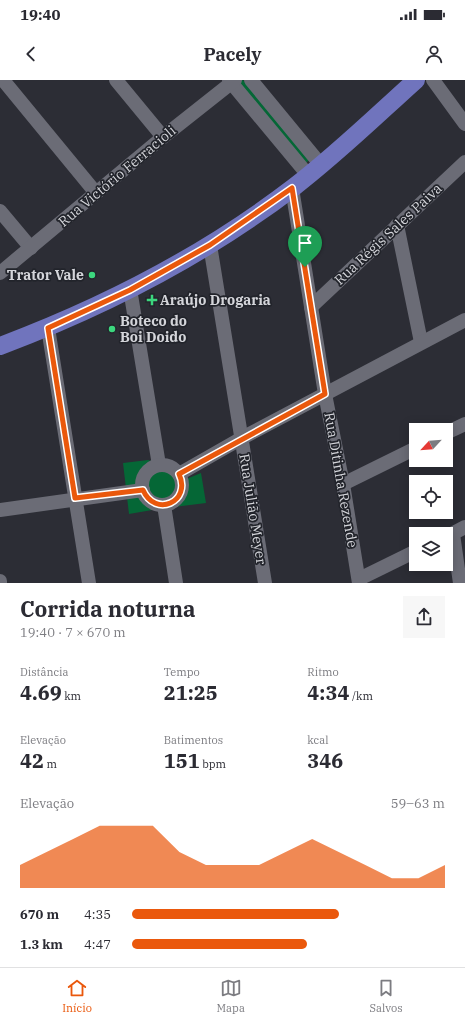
<!DOCTYPE html>
<html lang="pt">
<meta charset="utf-8">
<style>
:root{--surface:#fff;--page:#f7f7f7;--text:#2b2b33;--muted:#7c7c81;--line:#e1e1e2;--accent:#ea580c}
body{margin:0;font-family:"IBM Plex Serif",serif;background:var(--page);color:var(--text);height:100vh;display:flex;flex-direction:column;font-size:15px;white-space:nowrap}
*{box-sizing:border-box;margin:0}
p{font-size:13px;color:var(--muted)}
.icon{flex:none;width:22px;height:22px;fill:none;stroke:currentColor;stroke-width:2;stroke-linecap:round;stroke-linejoin:round}
.map{position:relative;height:503px;overflow:hidden}
.details{display:flex;flex-direction:column;background:var(--surface);flex:1}
.details>*{flex:none}
.needle{width:26px;rotate:244deg}
.tools{position:absolute;left:409px;top:343px;display:grid;gap:8px}
.tools a{display:grid;place-items:center;width:44px;height:44px;border-radius:0px;background:var(--surface);box-shadow:0 2px 10px #0003;font-size:20px}
.pin{position:absolute;display:grid;place-items:center;width:34px;height:34px;color:#fff;margin:-41px -17px;border-radius:50% 50% 50% 0;rotate:-45deg;box-shadow:0 0 4px #0007}
.pin .icon{rotate:45deg}
.round{display:grid;place-items:center;flex:none;width:42px;height:42px;border-radius:0px;background:var(--page)}
.headline{display:flex;align-items:center;justify-content:space-between;height:68px;padding:0 20px}
h1{font-size:22px;font-weight:700;line-height:30px}
.figures{display:grid;grid-template-columns:repeat(3,1fr);gap:6px;height:68px;padding:4px 20px}
.figures div{display:grid;align-content:center}
.figures b{font-size:20px;font-weight:700}
.figures small{font-size:11px;font-weight:400}
.figures p{font-size:11px}
.chart{height:112px;padding:8px 20px}
.chart p{display:flex;justify-content:space-between}
.chart svg{width:100%;height:72px;margin-top:4px;fill:var(--accent);opacity:.7}
ul{padding:0 20px;list-style:none;font-size:13px}
li{display:grid;grid-template-columns:64px 48px 1fr;align-items:center;height:30px}
li i{height:10px;border-radius:5px;background:var(--accent)}
.status{display:flex;justify-content:space-between;align-items:center;height:28px;padding:0 20px;background:var(--surface);direction:ltr}
.status svg{height:11px;fill:currentColor}
header{display:flex;justify-content:space-between;align-items:center;height:52px;padding:0 20px;background:var(--surface);font-size:18px;font-weight:700}
.menu{display:flex;justify-content:space-around;align-items:center;height:56px;border-top:1px solid var(--line);background:var(--surface);font-size:11px;color:var(--muted)}
.menu a{display:grid;justify-items:center;gap:2px}
.menu .active{color:var(--accent)}
.map>svg:first-child{display:block}
.green{fill:#056736}
.lines{fill:none;stroke-linecap:round;stroke-linejoin:round}
.minor{stroke:#6b6c76;stroke-width:14}
.major{stroke:#7074bd;stroke-width:18}
.route-casing{stroke:#fff;stroke-width:8}
.route{stroke:#ea580c;stroke-width:5}
.poi-dot{fill:#3cd77e;stroke:#22242b;stroke-width:1.5}
.labels{text-anchor:middle;stroke-width:3.5;stroke-linejoin:round;paint-order:stroke}
.street-label{font-size:14px;fill:#d4d5da;stroke:#22242b}
.poi-label{font-size:14px;font-weight:bold;fill:#d4d5da;stroke:#22242b;text-anchor:start}
</style>
<div class="status"><b>19:40</b><svg viewBox="0 0 49 12"><path d="M0 12V9h3v3zM5 12V6h3v6zM10 12V3h3v9zM15 12V0h3v12zM26 1h20v11H26zM47 4h2v5h-2z"/></svg></div>
<header><svg class="icon" aria-label="back" viewBox="0 0 24 24"><path d="M15 5l-7 7 7 7"/></svg>Pacely<svg class="icon" aria-label="person" viewBox="0 0 24 24"><circle cx="12" cy="8" r="4"/><path d="M4 21q1-7 8-7t8 7"/></svg></header>
<div class="map">
<svg width="465" height="503" viewBox="0 0 465 503">
<rect width="100%" height="100%" fill="#2c2d35"/>
<g class="green">
<polygon points="234,0 243,0 309,80 304,85"/>
<polygon points="148,380 175,388 184,400 201,393 206,423 158,429 129,434 123,383"/>
</g>
<g class="lines">
<g class="minor">
<polyline points="3,0 96,113"/>
<polyline points="116,0 163,57"/>
<polyline points="229,0 308,95"/>
<polyline points="251,0 321,85"/>
<polyline points="433,0 465,44"/>
<polyline points="292,108 325,314 343,404 359,503"/>
<polyline points="0,131 31,168"/>
<polyline points="397,145 421,262"/>
<polyline points="210,165 265,503"/>
<polyline points="0,193 163,57 235,0"/>
<polyline points="130,209 159,385"/>
<polyline points="311,227 465,82"/>
<polyline points="48,248 89,503"/>
<polyline points="446,353 465,344"/>
<circle cx="162" cy="405" r="20"/>
<polyline points="179,394 242,358 465,240"/>
<polyline points="343,404 416,368"/>
<polyline points="164,425 176,503"/>
<polyline points="0,430 143,410"/>
<polyline points="453,454 460,503"/>
<polyline points="446,457 465,447"/>
<polyline points="359,499 416,471"/>
<polyline points="0,501 0,503"/>
</g>
<path class="major" d="M0,266C104,227 205,175 294,107C337,74 376,36 416,0"/>
</g>
<g class="lines">
<defs>
<path id="route" d="M292,108L325,314L179,394C192,422 155,438 143,410L75,418L48,248L130,210L210,165Z"/>
</defs>
<use href="#route" class="route-casing"/>
<use href="#route" class="route"/>
</g>
<g class="poi-dot">
<circle cx="92" cy="195" r="4"/>
<path d="M150 214h4v4h4v4h-4v4h-4v-4h-4v-4h4z"/>
<circle cx="112" cy="249" r="4"/>
</g>
<g class="labels">
<g class="street-label">
<text transform="translate(117 96) rotate(-40)" y="5">Rua Victório Ferracioli</text>
<text transform="translate(388 154) rotate(-43)" y="5">Rua Régis Sales Paiva</text>
<text transform="translate(341 400) rotate(80)" y="5">Rua Ditinha Rezende</text>
<text transform="translate(253 429) rotate(81)" y="5">Rua Julião Meyer</text>
</g>
<g class="poi-label">
<text x="84" y="200" text-anchor="end">Trator Vale</text>
<text x="160" y="225">Araújo Drogaria</text>
<text x="120" y="246">Boteco do<tspan x="120" dy="16">Boi Doido</tspan></text>
</g>
</g>
</svg>
<div class="tools">
<a><svg class="needle" viewBox="-14 -14 28 28"><path d="M0-13l5 13h-10z" fill="#e53935"/><path d="M0 13l5-13h-10z" fill="#7c7c81"/></svg></a>
<a><svg class="icon" aria-label="locate" viewBox="0 0 24 24"><circle cx="12" cy="12" r="6"/><path d="M12 2v4M12 18v4M2 12h4M18 12h4"/></svg></a>
<a><svg class="icon" aria-label="layers" viewBox="0 0 24 24"><path d="M12 4l9 5-9 5-9-5zM3 14l9 5 9-5"/></svg></a>
</div>
<div class="pin" style="left:305px;top:187px;background:#1e9e55"><svg class="icon" aria-label="arrive" viewBox="0 0 24 24"><path d="M6 21V4h12l-3 4 3 4H6"/></svg></div>
</div>
<section class="details">
<div class="headline"><div><h1>Corrida noturna</h1><p>19:40 · 7 × 670 m</p></div><a class="round"><svg class="icon" aria-label="share" viewBox="0 0 24 24"><path d="M12 15V3M7 8l5-5 5 5M5 13v7h14v-7"/></svg></a></div>
<div class="figures">
<div><p>Distância</p><b>4.69<small> km</small></b></div>
<div><p>Tempo</p><b>21:25</b></div>
<div><p>Ritmo</p><b>4:34<small> /km</small></b></div>
</div>
<div class="figures">
<div><p>Elevação</p><b>42<small> m</small></b></div>
<div><p>Batimentos</p><b>151<small> bpm</small></b></div>
<div><p>kcal</p><b>346</b></div>
</div>
<div class="chart"><p><span>Elevação</span>59–63 m</p>
<svg viewBox="0 0 160 44" preserveAspectRatio="none"><path d="M0 44V30L10 22L20 14L30 6L40 6L50 6L60 22L70 30L80 30L90 30L100 22L110 14L120 22L130 30L140 38L150 38L160 30V44z"/></svg>
</div>
<ul>
<li><b>670 m</b>4:35<i style="width:66%"></i></li>
<li><b>1.3 km</b>4:47<i style="width:56%"></i></li>
</ul>
</section>
<nav class="menu">
<a class="active"><svg class="icon" aria-label="home" viewBox="0 0 24 24"><path d="M3 11l9-7 9 7M6 9v11h12V9"/></svg>Início</a>
<a><svg class="icon" aria-label="map" viewBox="0 0 24 24"><path d="M3 6l6-2 6 2 6-2v14l-6 2-6-2-6 2zM9 4v14M15 6v14"/></svg>Mapa</a>
<a><svg class="icon" aria-label="saved" viewBox="0 0 24 24"><path d="M7 4h10v16l-5-4-5 4z"/></svg>Salvos</a>
</nav>
